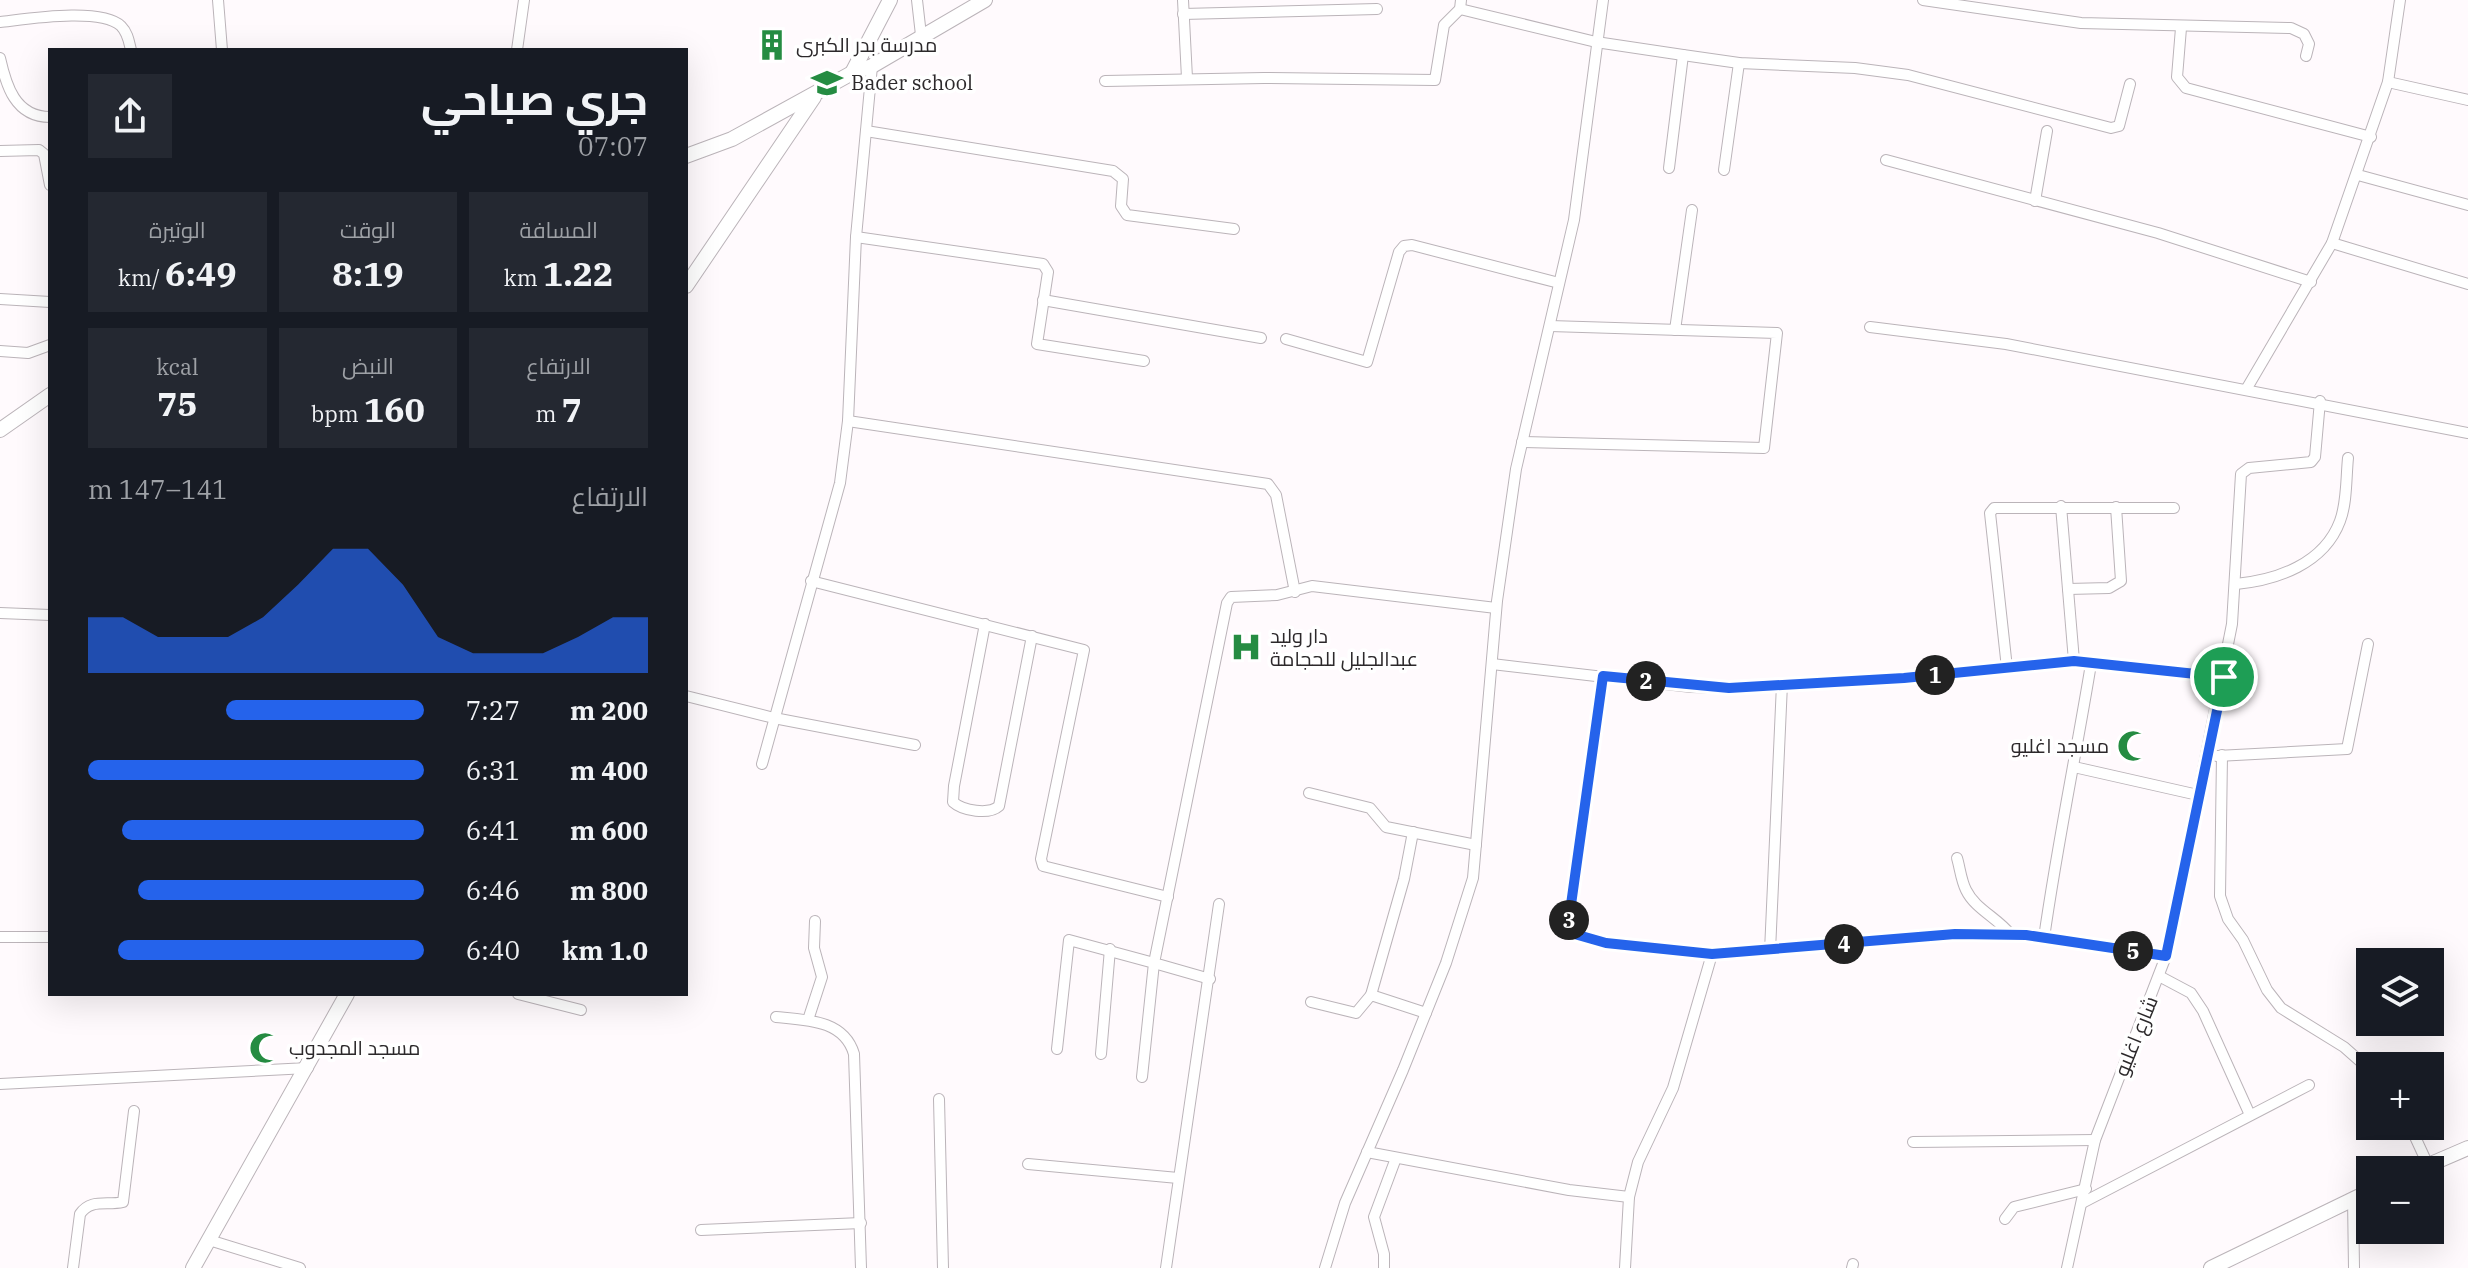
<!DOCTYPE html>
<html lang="ar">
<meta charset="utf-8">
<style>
:root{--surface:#171b24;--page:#242831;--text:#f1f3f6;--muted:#9ea1a6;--accent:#2563eb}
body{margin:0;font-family:"IBM Plex Serif",Cairo,serif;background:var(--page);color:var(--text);direction:rtl;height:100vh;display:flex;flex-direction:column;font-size:30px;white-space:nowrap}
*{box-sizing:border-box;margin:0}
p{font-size:26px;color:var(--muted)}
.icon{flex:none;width:44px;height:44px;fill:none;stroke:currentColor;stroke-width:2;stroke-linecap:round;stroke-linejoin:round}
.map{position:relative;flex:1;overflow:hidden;direction:ltr}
.details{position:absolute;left:48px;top:48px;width:640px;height:948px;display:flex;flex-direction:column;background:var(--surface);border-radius:0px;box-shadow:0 8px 32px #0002;direction:rtl}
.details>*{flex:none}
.tools{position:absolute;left:2356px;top:948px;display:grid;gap:16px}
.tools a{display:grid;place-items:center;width:88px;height:88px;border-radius:0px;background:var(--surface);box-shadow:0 8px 32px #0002;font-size:40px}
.pin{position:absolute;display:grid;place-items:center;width:68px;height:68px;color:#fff;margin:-34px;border:4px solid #fff;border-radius:50%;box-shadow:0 2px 8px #0007}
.km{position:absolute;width:40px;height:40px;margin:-20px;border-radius:50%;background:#222;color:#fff;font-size:22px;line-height:40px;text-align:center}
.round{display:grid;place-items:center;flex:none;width:84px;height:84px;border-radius:0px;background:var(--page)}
.head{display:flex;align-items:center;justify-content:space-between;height:136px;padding:0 40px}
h1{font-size:44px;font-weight:700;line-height:60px}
.metrics{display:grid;grid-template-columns:repeat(3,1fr);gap:12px;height:136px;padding:8px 40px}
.metrics div{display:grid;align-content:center;border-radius:0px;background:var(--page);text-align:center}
.metrics b{font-size:34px;font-weight:700}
.metrics small{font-size:22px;font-weight:400}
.metrics p{font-size:22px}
.chart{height:224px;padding:16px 40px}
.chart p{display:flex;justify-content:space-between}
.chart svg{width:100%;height:144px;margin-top:8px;fill:var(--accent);opacity:.7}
ul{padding:0 40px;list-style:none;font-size:26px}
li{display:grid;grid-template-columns:128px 96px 1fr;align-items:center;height:60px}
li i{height:20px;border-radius:10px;background:var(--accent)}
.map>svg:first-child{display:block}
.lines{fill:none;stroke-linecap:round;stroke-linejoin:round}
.street-casing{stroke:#bbb4b9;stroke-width:12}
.secondary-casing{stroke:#bbb4b9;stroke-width:16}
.street{stroke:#fff;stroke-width:10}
.secondary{stroke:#fff;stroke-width:14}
.route-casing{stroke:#fff;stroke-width:16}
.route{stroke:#2563eb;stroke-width:10}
.labels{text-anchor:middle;stroke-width:7;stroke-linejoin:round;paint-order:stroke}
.poi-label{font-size:20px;fill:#2c292b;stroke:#fff;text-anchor:start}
.street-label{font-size:20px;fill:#2c292b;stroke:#fff}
</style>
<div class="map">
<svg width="2468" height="1268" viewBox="0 0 2468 1268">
<rect width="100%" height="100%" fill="#fffafd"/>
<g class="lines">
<defs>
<g id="street">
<polyline points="218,0 222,50"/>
<polyline points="917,0 921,35"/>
<polyline points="1183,0 1187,78"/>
<polyline points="1923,0 2081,23 2291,28 2304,34 2309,44 2306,56"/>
<polyline points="1460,9 1596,42 1683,55 1739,63 1855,68 1908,75 2111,128 2119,126 2130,84"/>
<polyline points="1183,14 1377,9"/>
<path d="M0,22C27,19 101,7 121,26C128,33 129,42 131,50"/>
<polyline points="2181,28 2177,77 2186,88 2371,137"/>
<polyline points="517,50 524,0"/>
<path d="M0,58C6,85 15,117 50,117"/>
<polyline points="1105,81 1264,78 1435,80 1444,25 1460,9 1461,0"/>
<polyline points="2388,82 2468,100"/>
<polyline points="866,131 1113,171 1123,179 1121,206 1127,215 1234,229"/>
<polyline points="0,151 39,150 44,154 50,185"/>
<polyline points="1886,160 2158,233 2311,282"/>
<polyline points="1669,168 1683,55"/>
<polyline points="1724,170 1739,63"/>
<polyline points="2358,175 2468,205"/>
<polyline points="2035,201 2047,131"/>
<polyline points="856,237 1043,264 1048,272 1037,344 1144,361"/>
<polyline points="2332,243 2468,284"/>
<polyline points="0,299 50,302"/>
<polyline points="1043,300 1261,338"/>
<polyline points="1870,327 2006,344 2468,433"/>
<polyline points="1675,330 1692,210"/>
<polyline points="1286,339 1367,362 1399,252 1404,246 1412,245 1559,283"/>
<polyline points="0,351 28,353 50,345"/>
<polyline points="2247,388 2332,243 2388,82 2400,0"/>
<polyline points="848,421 1268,484 1276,495 1295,592"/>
<polyline points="1522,442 1764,448 1777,333 1550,326"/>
<polyline points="2061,506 2074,661"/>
<polyline points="811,581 1084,650 1041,859 1043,866 1168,897"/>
<path d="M2236,584C2277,580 2324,564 2340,521C2347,503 2346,478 2348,458"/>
<polyline points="2068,589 2109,588 2121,581 2116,507"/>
<polyline points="0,613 50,615"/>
<path d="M985,624L954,786L953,802C963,811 989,815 999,806L1032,636"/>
<polyline points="1492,664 1691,687 1729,688 1904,678 2074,661 2224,677"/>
<polyline points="2007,668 1990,513 1994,508 2174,508"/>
<polyline points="1603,676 1568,926 1571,933 1606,943 1712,954"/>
<polyline points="686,696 774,718 915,745"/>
<polyline points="2222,755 2220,896 2228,919 2243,940 2267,990 2281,1008 2344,1047 2370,1070"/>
<polyline points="2217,756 2347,749 2368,644"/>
<polyline points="762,764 840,483 848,421 856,237 872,66"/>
<polyline points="2074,767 2198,795"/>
<polyline points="1309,793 1370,808 1386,827 1476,845"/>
<path d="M1957,858C1960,868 1961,880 1966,890C1975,909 1998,918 2011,935"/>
<polyline points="0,937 50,937"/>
<path d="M2044,938C2057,846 2076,755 2091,664"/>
<polyline points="1770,951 1782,684"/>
<polyline points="2159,976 2191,993 2203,1011 2250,1115"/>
<polyline points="1210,979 1154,963 1227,603 1231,597 1277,595 1312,586 1496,608"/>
<polyline points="518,994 581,1010"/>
<polyline points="1371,995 1404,879 1413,832"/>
<polyline points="1311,1002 1356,1013 1371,995 1426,1013"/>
<path d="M776,1017C807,1020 844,1020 854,1054L861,1268"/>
<polyline points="808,1020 822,977 814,948 815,921"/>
<polyline points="1057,1049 1069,940 1154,963 1142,1077"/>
<polyline points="1101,1054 1110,949"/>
<polyline points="0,1084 308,1068"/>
<polyline points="939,1099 943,1268"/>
<polyline points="2410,1126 2428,1165"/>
<polyline points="1913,1142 2095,1140"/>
<polyline points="1367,1152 1569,1190 1629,1197"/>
<polyline points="1028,1164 1178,1178"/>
<polyline points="2353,1198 2354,1268"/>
<polyline points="2082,1203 2309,1085"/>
<polyline points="2005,1219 2014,1207 2086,1189"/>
<polyline points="701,1230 861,1223"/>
<polyline points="209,1240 300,1268"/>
<path d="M73,1268L80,1214C91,1198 107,1206 123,1202L134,1111"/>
<polyline points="1166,1268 1219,904"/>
<polyline points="1325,1268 1345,1203 1403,1070 1446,963 1473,878 1497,601 1516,469 1574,220 1603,0"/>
<polyline points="1384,1268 1384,1254 1374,1217 1396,1158"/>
<polyline points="1625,1268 1629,1197 1638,1162 1673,1088 1712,954 1955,934 2026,935 2166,956"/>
<polyline points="1852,1268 1853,1264"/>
<polyline points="2067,1268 2095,1140 2166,956 2232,624 2241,474 2249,468 2311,462 2315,457 2320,401"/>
</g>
<g id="secondary">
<polyline points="852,73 890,0"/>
<polyline points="686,156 732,139 852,73 872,66 985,0"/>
<polyline points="686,286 814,97"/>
<polyline points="0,430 50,395"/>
<polyline points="2417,1170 2468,1148"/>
<polyline points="193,1268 347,994"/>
<polyline points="2211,1268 2370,1191"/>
</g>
</defs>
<use href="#street" class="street-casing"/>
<use href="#secondary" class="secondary-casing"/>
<use href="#street" class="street"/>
<use href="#secondary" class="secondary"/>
</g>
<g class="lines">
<defs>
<polygon id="route" points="2074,661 2224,677 2166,956 2026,935 1955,934 1712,954 1606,943 1571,933 1568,926 1603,676 1729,688 1904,678"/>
</defs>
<use href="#route" class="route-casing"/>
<use href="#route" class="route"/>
</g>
<defs>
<symbol id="building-bare" viewBox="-9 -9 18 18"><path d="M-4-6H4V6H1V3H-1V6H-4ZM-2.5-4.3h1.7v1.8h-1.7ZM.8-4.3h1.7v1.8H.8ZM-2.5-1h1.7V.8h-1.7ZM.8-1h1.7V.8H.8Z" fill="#258c42" stroke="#fff" stroke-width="2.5" paint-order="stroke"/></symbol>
<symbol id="school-bare" viewBox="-9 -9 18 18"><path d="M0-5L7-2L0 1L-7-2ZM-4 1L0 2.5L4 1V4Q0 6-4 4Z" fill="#258c42" stroke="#fff" stroke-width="2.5" paint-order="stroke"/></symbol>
<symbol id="hospital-bare" viewBox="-9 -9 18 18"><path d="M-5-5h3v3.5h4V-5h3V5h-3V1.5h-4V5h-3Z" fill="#258c42" stroke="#fff" stroke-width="2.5" paint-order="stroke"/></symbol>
<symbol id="mosque-bare" viewBox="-9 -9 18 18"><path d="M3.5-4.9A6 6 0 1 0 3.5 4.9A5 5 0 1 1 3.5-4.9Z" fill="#258c42" stroke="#fff" stroke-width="2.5" paint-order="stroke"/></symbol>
</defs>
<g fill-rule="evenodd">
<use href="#building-bare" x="750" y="23" width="44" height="44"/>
<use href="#school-bare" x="805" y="61" width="44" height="44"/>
<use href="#hospital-bare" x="1224" y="625" width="44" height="44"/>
<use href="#mosque-bare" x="2111" y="724" width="44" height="44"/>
<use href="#mosque-bare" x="243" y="1026" width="44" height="44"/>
</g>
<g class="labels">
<g class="poi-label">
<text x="796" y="52">مدرسة بدر الكبرى</text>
<text x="851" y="90">Bader school</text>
<text x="1270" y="643">دار وليد<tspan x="1270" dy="23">عبدالجليل للحجامة</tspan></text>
<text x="2109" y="753" text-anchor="end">مسجد اغليو</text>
<text x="289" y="1055">مسجد المجدوب</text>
</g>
<g class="street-label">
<text transform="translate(2136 1036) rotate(-68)" y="7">شارع اغليو</text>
</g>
</g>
</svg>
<div class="tools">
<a><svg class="icon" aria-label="layers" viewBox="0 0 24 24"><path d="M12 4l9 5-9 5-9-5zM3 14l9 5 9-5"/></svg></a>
<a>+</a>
<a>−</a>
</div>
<div class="pin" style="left:2224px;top:677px;background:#1e9e55"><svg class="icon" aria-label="arrive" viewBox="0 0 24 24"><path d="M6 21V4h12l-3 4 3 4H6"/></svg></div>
<b class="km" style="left:1935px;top:675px">1</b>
<b class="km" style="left:1646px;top:681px">2</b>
<b class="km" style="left:1569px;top:920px">3</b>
<b class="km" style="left:1844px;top:944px">4</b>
<b class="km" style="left:2133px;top:951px">5</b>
<section class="details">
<div class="head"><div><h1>جري صباحي</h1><p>07:07</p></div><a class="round"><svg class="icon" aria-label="share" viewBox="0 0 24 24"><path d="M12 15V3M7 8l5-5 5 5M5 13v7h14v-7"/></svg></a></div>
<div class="metrics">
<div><p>المسافة</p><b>1.22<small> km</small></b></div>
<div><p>الوقت</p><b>8:19</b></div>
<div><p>الوتيرة</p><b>6:49<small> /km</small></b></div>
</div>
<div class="metrics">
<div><p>الارتفاع</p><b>7<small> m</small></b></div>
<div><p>النبض</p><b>160<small> bpm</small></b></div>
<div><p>kcal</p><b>75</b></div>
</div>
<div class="chart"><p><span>الارتفاع</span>141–147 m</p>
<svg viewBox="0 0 160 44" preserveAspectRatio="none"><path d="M0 44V27L10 27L20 33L30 33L40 33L50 27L60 17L70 6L80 6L90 17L100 33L110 38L120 38L130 38L140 33L150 27L160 27V44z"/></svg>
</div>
<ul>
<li><b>200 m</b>7:27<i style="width:59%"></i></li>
<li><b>400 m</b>6:31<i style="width:100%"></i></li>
<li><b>600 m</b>6:41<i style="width:90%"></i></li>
<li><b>800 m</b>6:46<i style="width:85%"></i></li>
<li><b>1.0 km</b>6:40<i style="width:91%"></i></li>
</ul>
</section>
</div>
